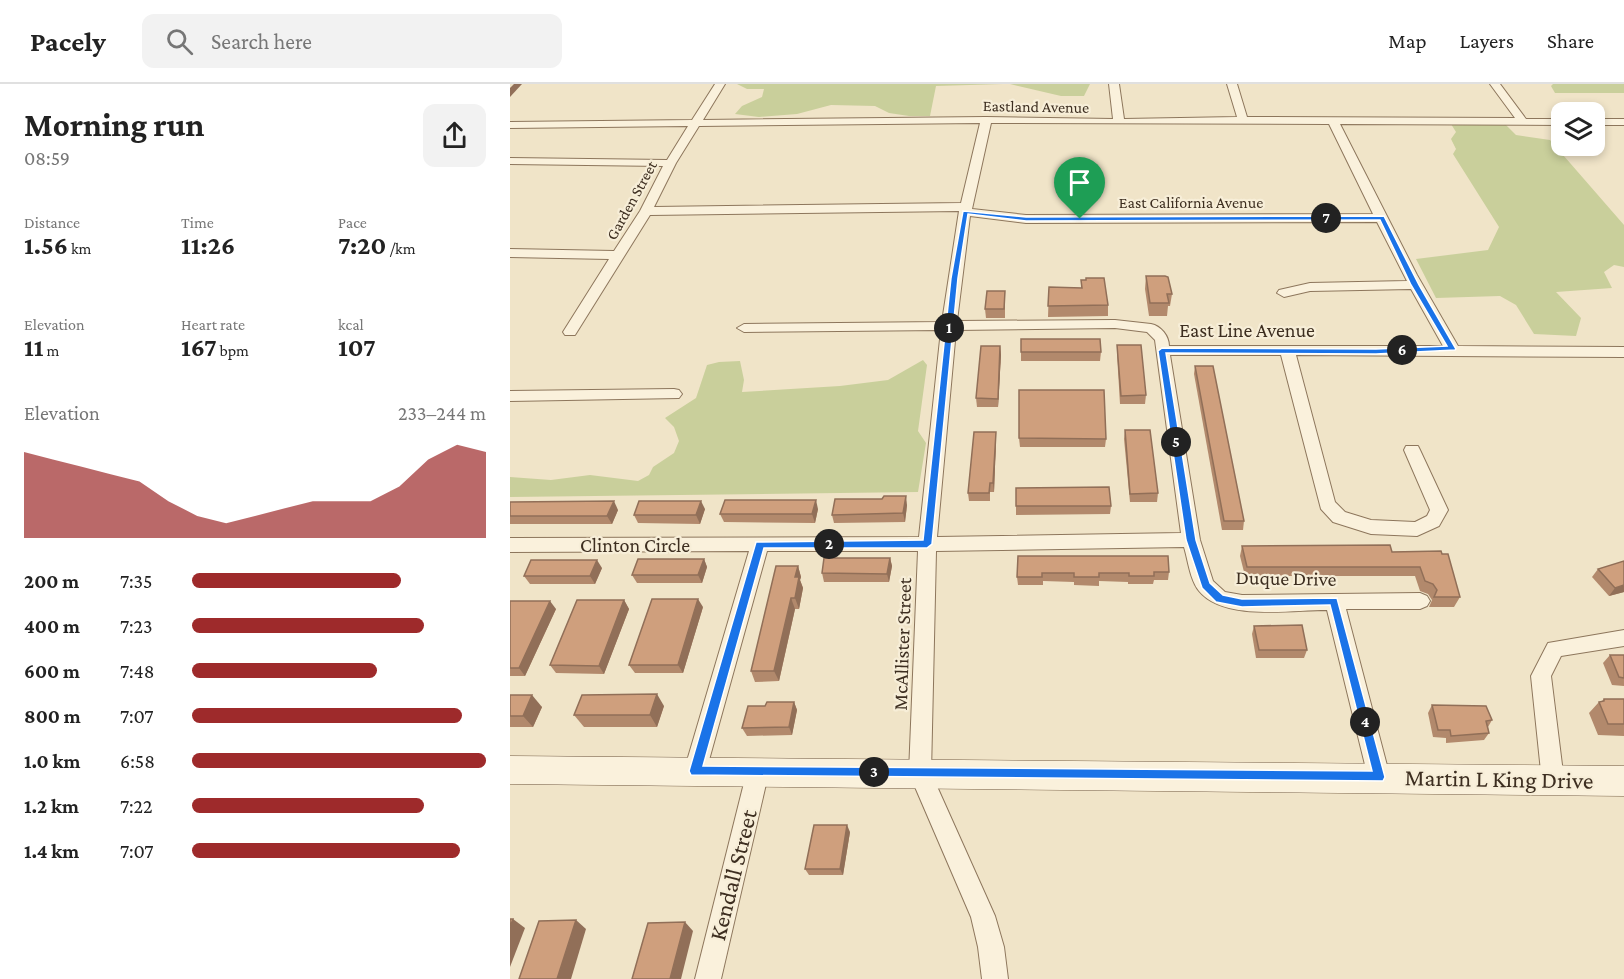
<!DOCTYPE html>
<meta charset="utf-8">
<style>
:root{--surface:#fff;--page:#f2f2f2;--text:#222;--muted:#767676;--line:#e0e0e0;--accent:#9e2a2b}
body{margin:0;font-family:"Crimson Pro",serif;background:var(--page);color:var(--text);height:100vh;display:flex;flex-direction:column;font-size:22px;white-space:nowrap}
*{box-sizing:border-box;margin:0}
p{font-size:20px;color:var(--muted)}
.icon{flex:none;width:33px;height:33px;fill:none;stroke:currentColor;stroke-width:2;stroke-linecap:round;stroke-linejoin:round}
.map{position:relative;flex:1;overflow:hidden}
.side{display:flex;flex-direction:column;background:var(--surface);width:510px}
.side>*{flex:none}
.buttons{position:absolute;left:1041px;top:18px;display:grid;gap:12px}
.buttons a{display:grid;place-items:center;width:54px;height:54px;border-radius:12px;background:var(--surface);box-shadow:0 3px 9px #0003;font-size:30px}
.pin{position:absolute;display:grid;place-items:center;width:51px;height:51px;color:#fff;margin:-62px -26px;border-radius:50% 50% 50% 0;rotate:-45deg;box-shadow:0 0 6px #0007}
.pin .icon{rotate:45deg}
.km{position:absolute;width:30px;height:30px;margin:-15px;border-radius:50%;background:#222;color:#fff;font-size:16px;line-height:30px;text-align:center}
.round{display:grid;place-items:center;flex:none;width:63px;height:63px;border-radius:12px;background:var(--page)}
.overview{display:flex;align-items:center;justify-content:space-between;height:102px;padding:0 24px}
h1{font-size:33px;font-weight:700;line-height:45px}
.stats{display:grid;grid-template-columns:repeat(3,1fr);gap:9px;height:102px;padding:6px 24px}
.stats div{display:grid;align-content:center}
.stats b{font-size:26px;font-weight:700}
.stats small{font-size:16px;font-weight:400}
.stats p{font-size:16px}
.chart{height:168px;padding:12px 24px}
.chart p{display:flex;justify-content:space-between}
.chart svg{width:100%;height:108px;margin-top:6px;fill:var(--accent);opacity:.7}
ul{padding:0 24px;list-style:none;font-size:20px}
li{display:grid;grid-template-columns:96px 72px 1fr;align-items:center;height:45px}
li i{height:15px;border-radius:8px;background:var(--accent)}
header{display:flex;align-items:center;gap:36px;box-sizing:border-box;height:84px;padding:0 30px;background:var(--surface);border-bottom:2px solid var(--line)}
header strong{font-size:28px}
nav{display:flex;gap:33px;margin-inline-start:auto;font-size:21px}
.search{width:420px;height:54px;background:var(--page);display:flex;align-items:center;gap:15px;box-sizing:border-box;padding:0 21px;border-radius:12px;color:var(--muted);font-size:22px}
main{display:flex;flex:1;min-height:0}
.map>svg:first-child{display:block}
.green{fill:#c9cf9b}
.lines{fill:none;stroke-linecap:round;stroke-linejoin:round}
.street-casing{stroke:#8d765c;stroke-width:2}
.secondary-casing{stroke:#6f573f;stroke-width:1}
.street{fill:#faf1dc;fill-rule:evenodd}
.secondary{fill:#faf1dc;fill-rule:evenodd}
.wall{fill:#b2896c}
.shaded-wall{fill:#916f58}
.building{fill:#cf9f7d;stroke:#916f58;stroke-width:1.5}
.route{fill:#1a73e8;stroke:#fff;stroke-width:1.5;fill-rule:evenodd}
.labels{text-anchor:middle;stroke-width:4.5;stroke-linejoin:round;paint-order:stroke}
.far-street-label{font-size:16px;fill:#3d2e20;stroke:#f7eed8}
.street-label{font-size:20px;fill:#3d2e20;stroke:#f7eed8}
.near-street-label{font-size:24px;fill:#3d2e20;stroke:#f7eed8}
</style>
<header>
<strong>Pacely</strong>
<div class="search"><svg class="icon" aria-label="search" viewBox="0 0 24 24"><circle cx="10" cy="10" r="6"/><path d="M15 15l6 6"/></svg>Search here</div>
<nav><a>Map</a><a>Layers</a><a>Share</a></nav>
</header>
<main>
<section class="side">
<div class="overview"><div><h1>Morning run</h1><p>08:59</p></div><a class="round"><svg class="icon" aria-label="share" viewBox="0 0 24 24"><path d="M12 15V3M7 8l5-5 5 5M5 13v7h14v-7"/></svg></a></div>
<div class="stats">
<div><p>Distance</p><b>1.56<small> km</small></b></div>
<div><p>Time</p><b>11:26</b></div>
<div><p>Pace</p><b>7:20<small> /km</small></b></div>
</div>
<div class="stats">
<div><p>Elevation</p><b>11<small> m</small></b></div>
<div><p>Heart rate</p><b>167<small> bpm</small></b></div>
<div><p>kcal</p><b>107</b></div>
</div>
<div class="chart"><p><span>Elevation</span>233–244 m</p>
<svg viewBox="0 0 160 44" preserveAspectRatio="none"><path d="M0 44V9L10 12L20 15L30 18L40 21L50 29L60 35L70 38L80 35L90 32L100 29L110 29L120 29L130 23L140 12L150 6L160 9V44z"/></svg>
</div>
<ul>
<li><b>200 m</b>7:35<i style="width:71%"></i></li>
<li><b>400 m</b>7:23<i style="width:79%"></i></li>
<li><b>600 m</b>7:48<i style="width:63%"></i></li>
<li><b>800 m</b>7:07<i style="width:92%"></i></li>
<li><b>1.0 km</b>6:58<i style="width:100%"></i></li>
<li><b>1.2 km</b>7:22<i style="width:79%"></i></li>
<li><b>1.4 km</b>7:07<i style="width:91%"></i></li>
</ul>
</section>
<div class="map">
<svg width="1114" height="895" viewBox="0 0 1114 895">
<rect width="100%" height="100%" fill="#f0e4c8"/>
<g class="green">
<polygon points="227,0 493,0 426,2 420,32 399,32 379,29 365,22 321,21 287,30 249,33 225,30 232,22 252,13 254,5 237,5"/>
<polygon points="500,0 580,0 574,12 551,12"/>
<polygon points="1043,0 1114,0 1114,9 1045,9 1041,2"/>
<polygon points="941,40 995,40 1006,51 1040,56 1114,141 1114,183 1104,181 1094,188 1102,204 1046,208 1071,234 1066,252 1024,250 1006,221 990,212 926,214 906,175 978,166 989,143 943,70 946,65 941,55 946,48"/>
<polygon points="413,276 417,281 408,347 416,359 408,408 0,413 0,393 41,396 80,391 128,397 139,391 143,383 164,369 169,357 164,343 155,334 186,314 197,281 209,278 230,277 234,296 232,308 330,302 378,296"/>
</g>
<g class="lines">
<defs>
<g id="street">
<path d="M205,0H215L193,36L476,33L603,35L599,0H609L614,35L727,33L717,0H727L737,33L1005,34L980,0H990L1016,35H1052V41L830,40L907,191L948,262L1114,263V273L786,271L825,418L835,428L861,436L905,438L917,432L920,426L894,366L896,362H908L910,366L938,426L929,442L907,452L861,450L823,438L811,425L771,271H660L690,456L703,497L715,508L732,511L910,509L917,512L920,517L917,522L910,525H836L880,693L877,700L869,703L861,700L858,693L817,526C781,526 713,537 689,507C680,496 678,476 674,463L426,467L421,689L485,832L494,863L498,895H472L468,863L461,833L399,689L408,467H257L196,687L193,694L185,697L177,694L174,687L239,467L0,468V454L409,453L431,246L234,248L227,244L234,240L432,238L449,127L140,131L65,251H55L53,248L99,175L0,173V165L104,167L130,127L153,82L0,80V74L157,76L178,42L0,44V38L182,36ZM470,39L451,119L144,123L166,79L189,42ZM481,39L819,40L863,130L516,131L462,125ZM460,132L516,139L867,138L897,197L800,199L769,206L767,209L774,213L800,207L901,205L933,262H659C659,252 651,242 641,240L605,236L447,237ZM605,244L637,248L645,256L671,449L427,453L446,246Z"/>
<rect x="1084" y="35" width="30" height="6"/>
<polygon points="164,305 169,306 172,310 169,314 0,317 0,307"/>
<polygon points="1114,546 1114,562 1051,572 1041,592 1054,697 1051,704 1043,707 1035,704 1032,697 1021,592 1038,559"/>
<polygon points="248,677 256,680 259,687 211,895 185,895 237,687 240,680"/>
</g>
<polygon id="secondary" points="0,672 1114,682 1114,712 0,700"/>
</defs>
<use href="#street" class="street-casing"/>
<use href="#secondary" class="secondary-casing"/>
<use href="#street" class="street"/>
<use href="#secondary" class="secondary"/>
</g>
<g class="wall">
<polygon points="636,192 662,210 660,222 658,222 657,232 639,232 635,205"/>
<polygon points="571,196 598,221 598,232 538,233 539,203 571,204"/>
<polygon points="495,207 495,234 476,234 475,225"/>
<polygon points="511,255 591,268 590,277 511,277"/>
<polygon points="607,261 636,311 635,320 610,320 607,270"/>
<polygon points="490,262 491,271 488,323 467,323 466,314"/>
<polygon points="685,282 734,437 733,446 712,446 684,290"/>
<polygon points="615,346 648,409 647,418 620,418 614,355"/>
<polygon points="486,348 486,357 484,408 480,408 480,417 459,417 458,409"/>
<polygon points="509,354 596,355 595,363 510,363"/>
<polygon points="0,418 108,426 102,440 0,440"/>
<polygon points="397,421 395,438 324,439 322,431"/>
<polygon points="506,422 601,422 600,430 506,431"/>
<polygon points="195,425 190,440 128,439 124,431"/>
<polygon points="308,425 305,439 214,438 210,430"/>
<polygon points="732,462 882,468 931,467 950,513 944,523 919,523 922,516 918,510 910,507 905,492 735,492 730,472"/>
<polygon points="508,472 659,488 658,496 644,496 643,500 618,500 618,498 589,497 589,502 564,501 564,498 533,497 533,501 508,501 507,493"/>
<polygon points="380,474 382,482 379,498 314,498 312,489"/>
<polygon points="194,475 197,483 192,499 127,499 122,491"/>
<polygon points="288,482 291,493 290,496 293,504 289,525 285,525 269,597 245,598 241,587"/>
<polygon points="92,484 85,500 20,500 14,492"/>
<polygon points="1088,485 1114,508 1099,512 1082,493"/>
<polygon points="114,516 119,525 94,590 46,589 40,581"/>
<polygon points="0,517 46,525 15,592 0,592"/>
<polygon points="193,523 173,589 125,589 119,581"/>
<polygon points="744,542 797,566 794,574 746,574 742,550"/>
<polygon points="1100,571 1114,571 1114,602 1102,601 1093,579"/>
<polygon points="0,611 32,623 23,643 0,643"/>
<polygon points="1094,615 1114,615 1114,652 1088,651 1079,629 1089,618 1091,618"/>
<polygon points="284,618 287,626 282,651 237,652 232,644 255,622"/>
<polygon points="922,621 982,636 978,643 979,649 974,656 936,659 936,654 923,653 918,629"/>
<polygon points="154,622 147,643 74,643 64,631"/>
<polygon points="340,748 333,791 299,791 295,785"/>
</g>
<g class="shaded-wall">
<polygon points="4,0 12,0 0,13 0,4"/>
<polygon points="490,262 491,271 488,323 488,315"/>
<polygon points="486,348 486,357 484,408 483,399"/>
<polygon points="396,412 397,421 395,438 393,429"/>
<polygon points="306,416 308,425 305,439 302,430"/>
<polygon points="104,417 108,426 102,440 97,432"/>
<polygon points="191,417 195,425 190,440 186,431"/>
<polygon points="380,474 382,482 379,498 377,490"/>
<polygon points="194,475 197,483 192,499 188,491"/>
<polygon points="87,476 92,484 85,500 80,492"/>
<polygon points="288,482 291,493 290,496 293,504 289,525 285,514 285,493"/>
<polygon points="1114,501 1114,508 1099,512 1105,504"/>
<polygon points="281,514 285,525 269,597 264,587"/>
<polygon points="188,515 193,523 173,589 168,581"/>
<polygon points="114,516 119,525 94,590 89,582"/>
<polygon points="40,517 46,525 15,592 9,584"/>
<polygon points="147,610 154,622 147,643 140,631"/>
<polygon points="22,611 32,623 23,643 13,632"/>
<polygon points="284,618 287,626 282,651 279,643"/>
<polygon points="337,741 340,748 333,791 330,785"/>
<polygon points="3,835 15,844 0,883 0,843"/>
<polygon points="66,836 76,845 61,895 47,895"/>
<polygon points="175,838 183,847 171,895 160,895"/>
</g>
<g class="building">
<polygon points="636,192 655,192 658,193 662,210 657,210 659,219 640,219"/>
<polygon points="576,194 594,194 598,221 538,222 539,203 572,204 571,196 576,196"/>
<polygon points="477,207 495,207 494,225 475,225"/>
<polygon points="511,255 590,255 591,268 511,268"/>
<polygon points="607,261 631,261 636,311 611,312"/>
<polygon points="471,262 490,262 488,315 466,314"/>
<polygon points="685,282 703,282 734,437 714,437"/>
<polygon points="509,306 594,306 596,355 509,354"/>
<polygon points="615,346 640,346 648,409 620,410"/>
<polygon points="464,348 486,348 483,399 480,399 479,409 458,409"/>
<polygon points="599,403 601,422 506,422 506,404"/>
<polygon points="374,412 396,412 393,429 322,431 325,415 372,415"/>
<polygon points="215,416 306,416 302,430 210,430"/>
<polygon points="104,417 97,432 0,432 0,418"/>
<polygon points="129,417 191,417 186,431 124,431"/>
<polygon points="880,461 882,468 931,467 932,470 938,470 950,513 924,513 927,506 923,500 915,497 910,483 737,483 732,462"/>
<polygon points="508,472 658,472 659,488 644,488 644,492 619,492 619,489 589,489 589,493 564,493 564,489 532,489 532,493 507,493"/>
<polygon points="314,474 380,474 377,490 312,489"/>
<polygon points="128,475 194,475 188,491 122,491"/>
<polygon points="21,476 87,476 80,492 14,492"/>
<polygon points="1114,477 1114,501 1105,504 1088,485"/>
<polygon points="266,482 288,482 285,493 289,493 285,514 281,514 264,587 241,587"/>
<polygon points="142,515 188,515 168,581 119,581"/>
<polygon points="67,516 114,516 89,582 40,581"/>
<polygon points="0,517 40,517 9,584 0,584"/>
<polygon points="792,541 797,566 749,566 744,542"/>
<polygon points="1100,571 1114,571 1114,594 1109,593"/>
<polygon points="147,610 140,631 64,631 72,611"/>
<polygon points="0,611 22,611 13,632 0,632"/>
<polygon points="1094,615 1114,615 1114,640 1098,640 1089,618 1094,617"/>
<polygon points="257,618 284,618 279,643 232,644 238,622 255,622"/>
<polygon points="922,621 976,622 982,636 976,637 979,649 941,652 940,646 928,646"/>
<polygon points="304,741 337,741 330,785 295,785"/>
<polygon points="0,835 3,835 0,843"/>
<polygon points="66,836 47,895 9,895 29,837"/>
<polygon points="175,838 160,895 122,895 138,839"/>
</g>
<path class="route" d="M453,127L516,133L874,132L909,201L946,265L945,266L866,270L656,269L686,456L700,499L713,511L732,515L827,514L875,693L873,697L181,691L179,687L246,458L413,456L441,194ZM458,130L516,137L870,136L901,201L937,262L866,265L652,264L648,267L676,456L692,504L706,518L732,523L820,521L862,687L193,682L254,464H417L422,460L448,194Z"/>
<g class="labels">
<g class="far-street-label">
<text transform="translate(526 22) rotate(1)" y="6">Eastland Avenue</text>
<text transform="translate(121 116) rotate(-61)" y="6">Garden Street</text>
<text x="681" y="124">East California Avenue</text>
</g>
<g class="street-label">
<text x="737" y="253">East Line Avenue</text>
<text x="125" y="468">Clinton Circle</text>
<text transform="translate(776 494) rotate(1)" y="7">Duque Drive</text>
<text transform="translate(392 560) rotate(-88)" y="7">McAllister Street</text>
</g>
<g class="near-street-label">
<text transform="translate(989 695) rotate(1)" y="8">Martin L King Drive</text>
<text transform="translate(223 791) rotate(-76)" y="8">Kendall Street</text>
</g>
</g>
</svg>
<div class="buttons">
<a><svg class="icon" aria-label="layers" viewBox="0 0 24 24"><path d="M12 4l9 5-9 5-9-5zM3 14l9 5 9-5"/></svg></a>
</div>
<div class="pin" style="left:570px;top:135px;background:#1e9e55"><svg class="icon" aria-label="arrive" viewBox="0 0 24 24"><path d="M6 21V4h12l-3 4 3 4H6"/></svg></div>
<b class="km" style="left:439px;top:244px">1</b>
<b class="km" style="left:319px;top:460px">2</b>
<b class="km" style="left:364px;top:688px">3</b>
<b class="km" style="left:855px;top:638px">4</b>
<b class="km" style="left:666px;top:358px">5</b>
<b class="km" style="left:892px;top:266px">6</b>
<b class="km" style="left:816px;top:134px">7</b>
</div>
</main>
